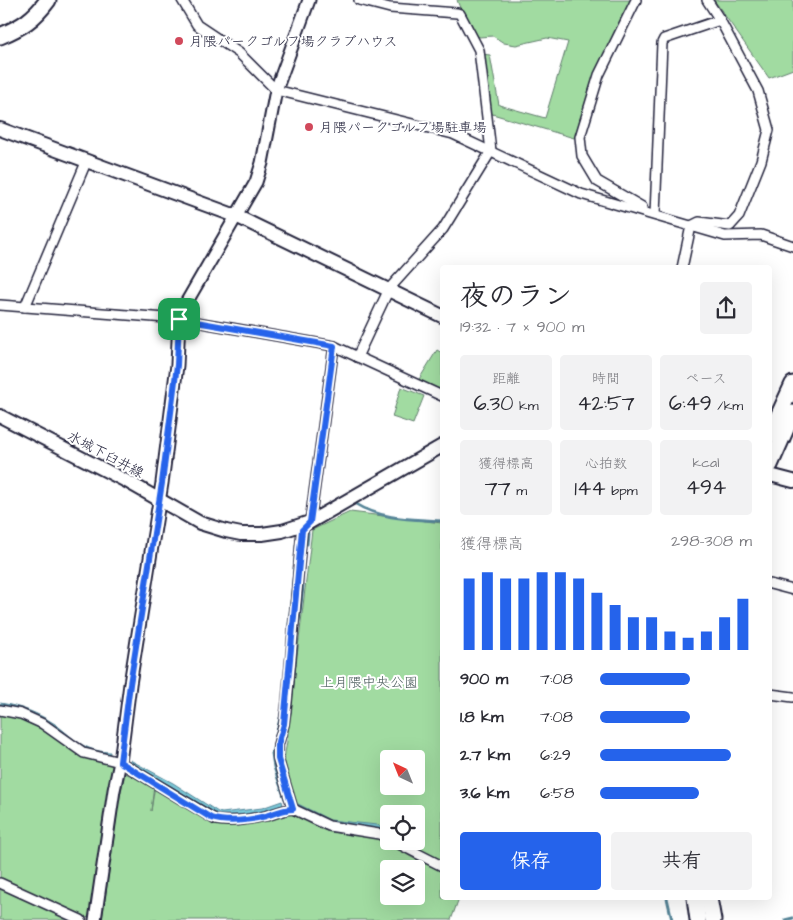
<!DOCTYPE html>
<html lang="ja">
<meta charset="utf-8">
<style>
:root{--surface:#fff;--page:#f2f2f3;--text:#2b2b33;--muted:#7c7c81;--accent:#2563eb}
body{margin:0;font-family:"Architects Daughter","Klee One",sans-serif;background:var(--page);color:var(--text);height:100vh;display:flex;flex-direction:column;font-size:19px;white-space:nowrap}
*{box-sizing:border-box;margin:0}
p{font-size:16px;color:var(--muted)}
.icon{flex:none;width:28px;height:28px;fill:none;stroke:currentColor;stroke-width:2;stroke-linecap:round;stroke-linejoin:round}
.map{position:relative;flex:1;overflow:hidden}
.sheet{position:absolute;left:440px;top:265px;width:332px;height:635px;display:flex;flex-direction:column;background:var(--surface);border-radius:5px;box-shadow:0 5px 20px #0002}
.sheet>*{flex:none}
.needle{width:32px;rotate:317deg}
.tools{position:absolute;left:380px;top:750px;display:grid;gap:10px}
.tools a{display:grid;place-items:center;width:45px;height:45px;border-radius:5px;background:var(--surface);box-shadow:0 5px 20px #0002;font-size:25px}
.pin{position:absolute;display:grid;place-items:center;width:42px;height:42px;color:#fff;margin:-21px;border-radius:10px;box-shadow:0 2px 8px #0006}
.round{display:grid;place-items:center;flex:none;width:52px;height:52px;border-radius:5px;background:var(--page)}
.head{display:flex;align-items:center;justify-content:space-between;height:85px;padding:0 20px}
h1{font-size:28px;font-weight:600;line-height:38px}
.metrics{display:grid;grid-template-columns:repeat(3,1fr);gap:8px;height:85px;padding:5px 20px}
.metrics div{display:grid;align-content:center;border-radius:5px;background:var(--page);text-align:center}
.metrics b{font-size:21px;font-weight:600}
.metrics small{font-size:14px;font-weight:400}
.metrics p{font-size:14px}
.chart{height:140px;padding:10px 20px}
.chart p{display:flex;justify-content:space-between}
.chart svg{width:100%;height:90px;margin-top:5px;stroke:var(--accent);stroke-width:6}
.button{display:flex;gap:10px;margin-top:auto;padding:10px 20px}
.button a{flex:1;height:58px;border-radius:5px;background:var(--accent);color:#fff;font-size:20px;font-weight:600;line-height:58px;text-align:center}
.button a+a{background:var(--page);color:var(--text)}
ul{padding:0 20px;list-style:none;font-size:16px}
li{display:grid;grid-template-columns:80px 60px 1fr;align-items:center;height:38px}
li i{height:12px;border-radius:6px;background:var(--accent)}
.map>svg:first-child{display:block}
.green{fill:#a1dba1;stroke:#627e6e;fill-rule:evenodd}
.water{fill:#79c7d6;stroke:#568598}
.lines{fill:none;stroke-linecap:round;stroke-linejoin:round}
.stream{stroke:#568598;stroke-width:3}
.minor-casing{stroke:#22223b;stroke-width:12}
.tertiary-casing{stroke:#22223b;stroke-width:15}
.secondary-casing{stroke:#22223b;stroke-width:16}
.primary-casing{stroke:#22223b;stroke-width:19}
.minor{stroke:#fff;stroke-width:9}
.tertiary{stroke:#fff;stroke-width:11}
.secondary{stroke:#fff;stroke-width:12}
.primary{stroke:#fff;stroke-width:15}
.route-casing{stroke:#fff;stroke-width:10}
.route{stroke:#2563eb;stroke-width:6}
.poi-dot{fill:#d1495b;stroke:#fff;stroke-width:2}
.labels{text-anchor:middle;stroke-width:4;stroke-linejoin:round;paint-order:stroke}
.poi-label{font-size:14px;fill:#22223b;stroke:#fff;text-anchor:start}
.street-label{font-size:14px;fill:#22223b;stroke:#fff}
.park-label{font-size:14px;fill:#485a5a;stroke:#fff}
</style>
<div class="map">
<svg width="793" height="920" viewBox="0 0 793 920">
<rect width="100%" height="100%" fill="#fff"/>
<filter id="ink" filterUnits="userSpaceOnUse"><feTurbulence type="fractalNoise" baseFrequency=".02" numOctaves="2"/><feDisplacementMap in="SourceGraphic" scale="10" xChannelSelector="R" yChannelSelector="G"/><feConvolveMatrix kernelMatrix="1 2 1 2 8 2 1 2 1" color-interpolation-filters="sRGB"/></filter>
<g filter="url(#ink)">
<g class="green">
<polygon points="457,0 640,0 574,138 489,113 482,54 490,55 499,105 545,118 568,42 547,38 516,45 504,43 493,36 479,37 466,24"/>
<polygon points="714,0 793,0 793,69 769,78"/>
<polygon points="437,350 442,353 442,392 418,381"/>
<polygon points="401,387 424,396 413,424 392,417"/>
<path d="M350,512L442,523V863L398,841H416V814H389V836L329,825L294,807L284,759L287,741L312,530ZM389,759H416V786H389Z"/>
<polygon points="0,712 21,716 113,763 91,916 86,918 0,879"/>
<path d="M125,773L154,786L151,811L155,785L215,824C240,829 264,814 286,814C300,814 309,824 321,829C337,836 357,832 374,837C388,841 399,850 411,857C421,863 432,866 442,871V898H459L451,920H102L119,801ZM389,869H416V896H389Z"/>
<polygon points="0,887 71,920 0,920"/>
</g>
<g class="water">
<path d="M0,703C20,706 38,713 55,724C75,739 83,751 110,752L109,757L92,754L53,728L0,708Z"/>
<polygon points="130,760 173,783 218,812 222,813 262,808 282,801 283,805 263,812 248,815 217,815 171,786 129,764"/>
<polygon points="298,804 330,820 377,825 389,829 389,834 376,829 328,824 295,806"/>
</g>
<g class="lines">
<g class="stream">
<path d="M356,504C382,520 413,519 442,521"/>
<polyline points="307,544 308,533"/>
<polyline points="299,621 303,586"/>
<polyline points="289,625 297,539"/>
<polyline points="282,710 272,753 274,767 285,799"/>
<polyline points="290,712 297,640"/>
<polyline points="667,898 672,920"/>
<polyline points="785,920 793,918"/>
</g>
<defs>
<g id="minor">
<polyline points="182,0 197,25 239,53 276,90 453,134 581,194 725,236 761,235 793,246"/>
<polyline points="636,0 599,75 580,137 582,156 597,181 642,207"/>
<polyline points="655,215 662,43 664,39 720,20 707,0"/>
<polyline points="682,268 691,226 699,222 730,226 739,216 761,161 769,130 758,91 720,20"/>
<polyline points="0,305 179,319 334,346 442,396"/>
<polyline points="25,307 87,160"/>
<polyline points="357,357 389,289 443,229 491,151 479,50 460,14 457,13 390,8 359,0"/>
<polyline points="770,584 793,590"/>
<polyline points="770,694 793,697"/>
<path d="M0,710L21,714L43,724L84,753L120,762L216,820C230,823 251,819 265,816C275,814 283,809 293,809L329,826L379,834L389,839"/>
<polyline points="293,809 278,759 278,745 284,724 287,702 302,530 310,522 334,346"/>
<polyline points="393,841 442,866"/>
<polyline points="0,883 81,920"/>
</g>
<polyline id="tertiary" points="95,920 114,790 120,762 130,684 162,483 177,365 179,319 182,310 256,182 262,163 276,90 309,0"/>
<g id="secondary">
<polyline points="0,129 236,216 442,316"/>
<polyline points="0,416 130,483 200,523 226,531 241,534 262,534 282,531 310,522 442,446"/>
<polyline points="770,475 793,481"/>
</g>
<g id="primary">
<path d="M0,36C22,27 34,19 48,0"/>
<polyline points="770,434 793,384"/>
<polyline points="770,465 793,413"/>
<polyline points="695,898 698,920"/>
<polyline points="709,898 713,920"/>
</g>
</defs>
<use href="#minor" class="minor-casing"/>
<use href="#tertiary" class="tertiary-casing"/>
<use href="#secondary" class="secondary-casing"/>
<use href="#primary" class="primary-casing"/>
<use href="#minor" class="minor"/>
<use href="#tertiary" class="tertiary"/>
<use href="#secondary" class="secondary"/>
<use href="#primary" class="primary"/>
</g>
</g>
<g class="lines" filter="url(#ink)">
<defs>
<path id="route" d="M179,319L334,346L310,522L302,530L286,702L284,724L278,745V759L293,809C284,809 275,813 266,816C250,820 227,823 211,818L120,762L130,684L162,483L177,365Z"/>
</defs>
<use href="#route" class="route-casing"/>
<use href="#route" class="route"/>
</g>
<g class="poi-dot">
<circle cx="179" cy="41" r="5"/>
<circle cx="309" cy="127" r="5"/>
</g>
<g class="labels">
<g class="poi-label">
<text x="189" y="46">月隈パークゴルフ場クラブハウス</text>
<text x="319" y="132">月隈パークゴルフ場駐車場</text>
</g>
<g class="street-label">
<text transform="translate(106 454) rotate(28)" y="5">水城下臼井線</text>
</g>
<g class="park-label">
<text x="369" y="687">上月隈中央公園</text>
</g>
</g>
</svg>
<div class="tools">
<a><svg class="needle" viewBox="-14 -14 28 28"><path d="M0-13l5 13h-10z" fill="#e53935"/><path d="M0 13l5-13h-10z" fill="#7c7c81"/></svg></a>
<a><svg class="icon" aria-label="locate" viewBox="0 0 24 24"><circle cx="12" cy="12" r="6"/><path d="M12 2v4M12 18v4M2 12h4M18 12h4"/></svg></a>
<a><svg class="icon" aria-label="layers" viewBox="0 0 24 24"><path d="M12 4l9 5-9 5-9-5zM3 14l9 5 9-5"/></svg></a>
</div>
<div class="pin" style="left:179px;top:319px;background:#1e9e55"><svg class="icon" aria-label="arrive" viewBox="0 0 24 24"><path d="M6 21V4h12l-3 4 3 4H6"/></svg></div>
<section class="sheet">
<div class="head"><div><h1>夜のラン</h1><p>19:32 · 7 × 900 m</p></div><a class="round"><svg class="icon" aria-label="share" viewBox="0 0 24 24"><path d="M12 15V3M7 8l5-5 5 5M5 13v7h14v-7"/></svg></a></div>
<div class="metrics">
<div><p>距離</p><b>6.30<small> km</small></b></div>
<div><p>時間</p><b>42:57</b></div>
<div><p>ペース</p><b>6:49<small> /km</small></b></div>
</div>
<div class="metrics">
<div><p>獲得標高</p><b>77<small> m</small></b></div>
<div><p>心拍数</p><b>144<small> bpm</small></b></div>
<div><p>kcal</p><b>494</b></div>
</div>
<div class="chart"><p><span>獲得標高</span>298–308 m</p>
<svg viewBox="0 0 160 44" preserveAspectRatio="none"><path d="M5 44V9M15 44V6M25 44V9M35 44V9M45 44V6M55 44V6M65 44V9M75 44V16M85 44V22M95 44V28M105 44V28M115 44V35M125 44V38M135 44V35M145 44V28M155 44V19"/></svg>
</div>
<ul>
<li><b>900 m</b>7:08<i style="width:59%"></i></li>
<li><b>1.8 km</b>7:08<i style="width:59%"></i></li>
<li><b>2.7 km</b>6:29<i style="width:86%"></i></li>
<li><b>3.6 km</b>6:58<i style="width:65%"></i></li>
</ul>
<div class="button"><a>保存</a><a>共有</a></div>
</section>
</div>
